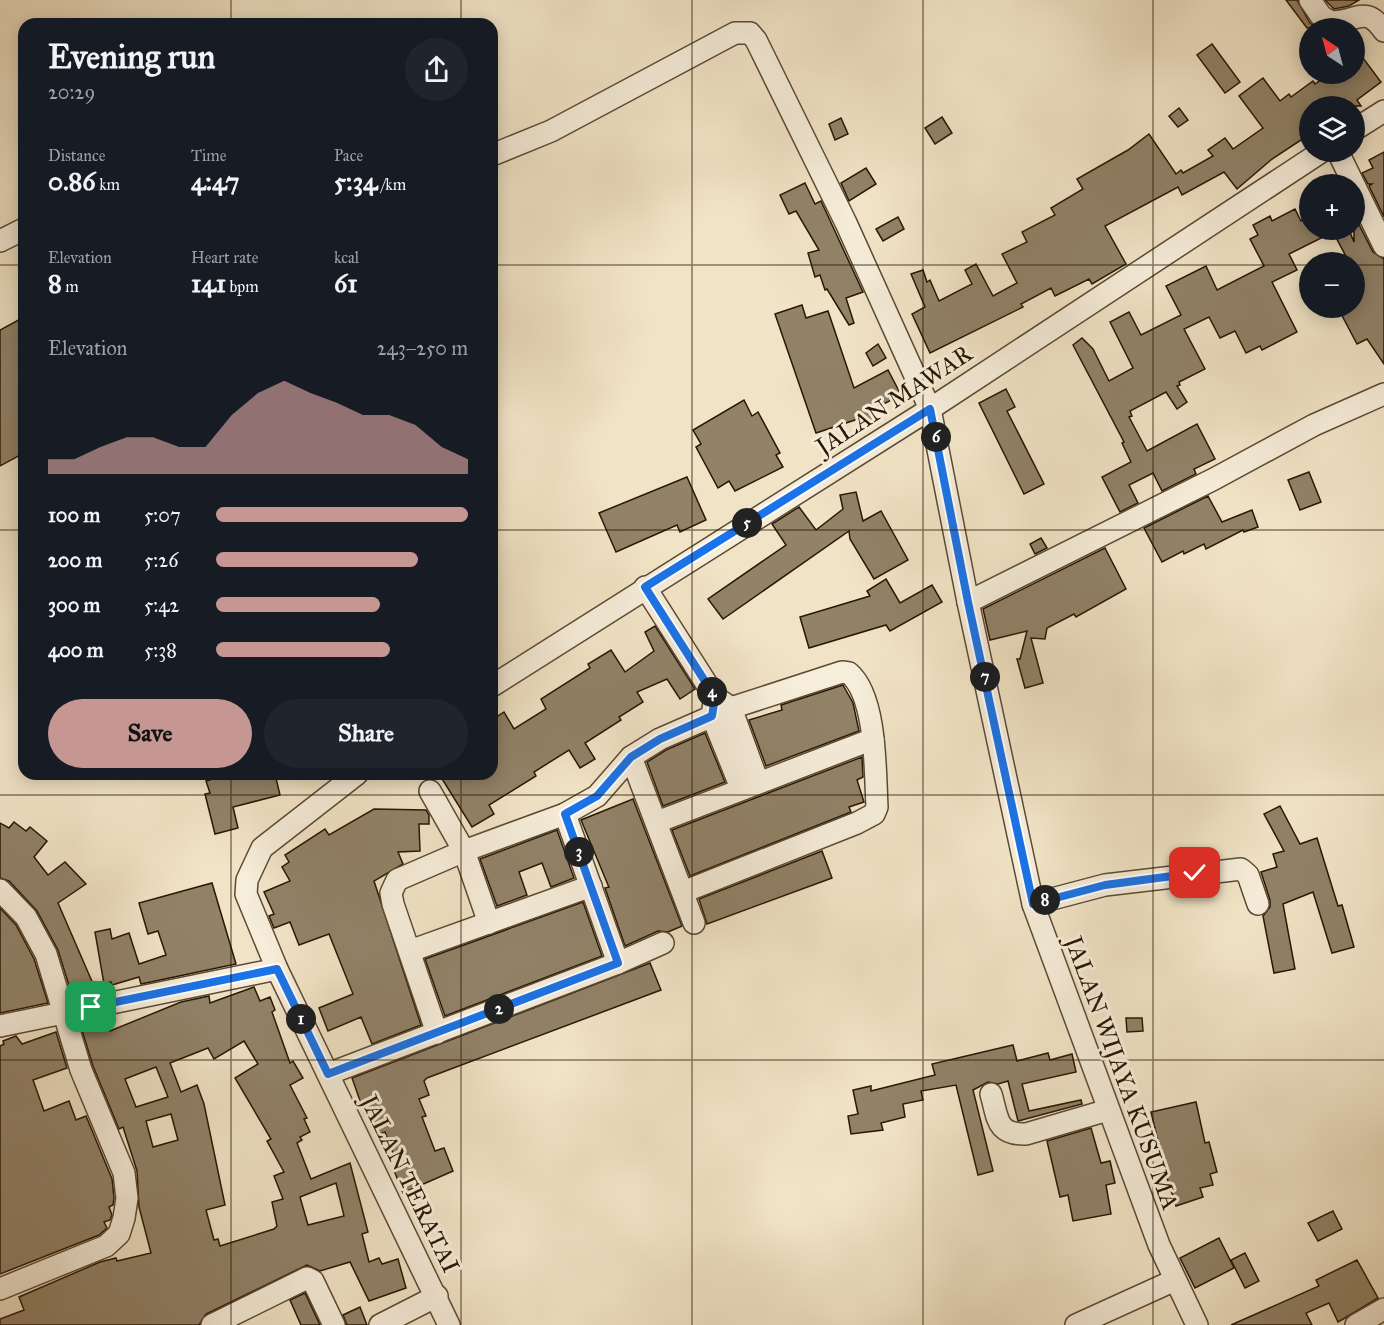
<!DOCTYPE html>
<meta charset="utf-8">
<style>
:root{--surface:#171b24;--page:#20242c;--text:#f1f3f6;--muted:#9ea1a6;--accent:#c59692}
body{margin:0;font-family:"IM FELL Great Primer",serif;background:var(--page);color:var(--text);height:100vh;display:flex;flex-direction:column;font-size:22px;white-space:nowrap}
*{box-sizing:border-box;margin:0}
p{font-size:20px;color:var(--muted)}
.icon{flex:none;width:33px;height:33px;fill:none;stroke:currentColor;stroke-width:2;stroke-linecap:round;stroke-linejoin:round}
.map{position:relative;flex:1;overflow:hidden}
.sheet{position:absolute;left:18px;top:18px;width:480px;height:762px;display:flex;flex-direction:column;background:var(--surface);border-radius:18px;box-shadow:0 3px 15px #0003}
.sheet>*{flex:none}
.needle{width:39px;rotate:324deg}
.tools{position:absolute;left:1299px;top:18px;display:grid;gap:12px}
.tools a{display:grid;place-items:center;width:66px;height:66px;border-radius:50%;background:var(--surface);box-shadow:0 3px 15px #0003;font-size:30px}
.pin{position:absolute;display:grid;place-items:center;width:51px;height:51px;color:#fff;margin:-26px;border-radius:12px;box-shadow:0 3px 9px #0006}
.km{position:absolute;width:30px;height:30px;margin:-15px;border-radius:50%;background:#222;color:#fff;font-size:16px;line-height:30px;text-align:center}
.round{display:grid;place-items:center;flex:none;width:63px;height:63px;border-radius:32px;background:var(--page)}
.summary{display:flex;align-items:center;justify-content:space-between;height:102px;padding:0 30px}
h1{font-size:33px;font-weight:700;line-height:45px}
.metrics{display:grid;grid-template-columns:repeat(3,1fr);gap:9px;height:102px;padding:6px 30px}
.metrics div{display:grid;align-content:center}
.metrics b{font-size:26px;font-weight:700}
.metrics small{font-size:16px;font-weight:400}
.metrics p{font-size:16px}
.chart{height:168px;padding:12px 30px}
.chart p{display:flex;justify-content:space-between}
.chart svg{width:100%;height:108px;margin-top:6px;fill:var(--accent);opacity:.7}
.cta{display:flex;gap:12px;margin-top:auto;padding:12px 30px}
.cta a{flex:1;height:69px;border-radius:36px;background:var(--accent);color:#111;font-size:24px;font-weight:700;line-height:69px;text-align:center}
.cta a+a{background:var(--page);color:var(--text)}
ul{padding:0 30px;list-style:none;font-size:20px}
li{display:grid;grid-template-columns:96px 72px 1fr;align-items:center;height:45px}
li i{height:15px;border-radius:8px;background:var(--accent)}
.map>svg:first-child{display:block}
.building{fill:#918268;stroke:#281703;stroke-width:1.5;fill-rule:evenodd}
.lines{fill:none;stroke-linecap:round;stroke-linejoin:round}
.minor-casing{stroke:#5a4a34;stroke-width:24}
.minor{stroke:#f6edda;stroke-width:21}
.route-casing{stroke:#fff;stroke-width:12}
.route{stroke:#1a73e8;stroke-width:8}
.grid{fill:none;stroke:#281703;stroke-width:1.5;stroke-opacity:0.55}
.labels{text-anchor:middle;stroke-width:6;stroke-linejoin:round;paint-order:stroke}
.street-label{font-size:24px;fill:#281703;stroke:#f6edda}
</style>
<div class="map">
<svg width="1384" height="1325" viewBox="0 0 1384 1325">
<rect width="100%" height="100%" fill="#f1e4c6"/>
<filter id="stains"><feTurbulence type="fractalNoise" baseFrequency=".00333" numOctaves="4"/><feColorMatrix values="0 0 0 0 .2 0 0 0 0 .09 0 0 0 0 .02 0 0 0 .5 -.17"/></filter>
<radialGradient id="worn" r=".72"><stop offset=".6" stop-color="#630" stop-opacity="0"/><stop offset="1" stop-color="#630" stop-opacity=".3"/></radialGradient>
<g class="building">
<polygon points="1286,0 1297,0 1310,23 1317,28 1307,28"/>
<polygon points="1325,0 1359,0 1349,6 1334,9"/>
<polygon points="1212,44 1240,82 1225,93 1197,55"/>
<polygon points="1354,46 1381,82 1357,100 1361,106 1310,106 1310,134 1272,159 1237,189 1224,172 1182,195 1178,187 1105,226 1126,264 1092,284 1089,279 1055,296 1051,288 1021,304 1023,307 930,353 912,314 925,307 911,274 923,270 927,282 930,280 939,301 972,284 965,270 976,264 993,296 1017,283 1002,254 1027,242 1022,232 1055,215 1051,208 1083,189 1077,179 1128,150 1149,134 1176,174 1181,170 1183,173 1213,156 1208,150 1225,138 1233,149 1263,128 1239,96 1263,78 1280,101 1289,94 1291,97 1313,81 1315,84 1329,74 1354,74"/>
<polygon points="1179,108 1188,120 1178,127 1169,116"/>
<polygon points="942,117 952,133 935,144 925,128"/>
<polygon points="841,118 848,134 835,140 829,124"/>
<polygon points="1384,152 1384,217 1369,186 1372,184 1368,184 1362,173 1373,168 1369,160"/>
<polygon points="866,168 876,184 849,201 841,183"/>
<polygon points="805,183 815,204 821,201 863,292 846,298 854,323 849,325 827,289 825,290 820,275 815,277 808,253 819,250 796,211 789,214 780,195"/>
<polygon points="1295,209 1301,221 1310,216 1310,230 1349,230 1354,242 1354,215 1373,252 1384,259 1384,364 1367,339 1357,344 1338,308 1354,308 1354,262 1349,262 1333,232 1289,254 1297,270 1272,282 1297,332 1262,350 1260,346 1246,353 1235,331 1220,338 1209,317 1184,329 1205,369 1179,382 1180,385 1177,386 1187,402 1177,409 1166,392 1130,411 1132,416 1129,417 1147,451 1197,424 1215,459 1194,469 1196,474 1162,491 1153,473 1129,485 1138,503 1120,512 1102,477 1131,462 1122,443 1124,442 1073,345 1082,338 1093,349 1109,381 1133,368 1110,322 1129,312 1141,335 1181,315 1166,286 1206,266 1217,290 1264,266 1250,239 1258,235 1253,225 1270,216 1272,221"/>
<polygon points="898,217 904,229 883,241 876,229"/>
<polygon points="802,305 806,318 828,311 854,388 888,370 901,395 872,410 876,420 863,427 858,419 816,433 775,314"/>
<polygon points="24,317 24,453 0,466 0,330"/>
<polygon points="878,344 886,358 873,366 866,353"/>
<polygon points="1006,389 1015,407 1007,411 1044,484 1024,494 979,403"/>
<polygon points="744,400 752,416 758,412 780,453 776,455 783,467 735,491 729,481 718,488 696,447 701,444 693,430"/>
<polygon points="1309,472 1321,502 1300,510 1288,480"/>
<polygon points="687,477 706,520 680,532 677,525 616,552 599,513"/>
<polygon points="856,492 863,521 881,511 908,560 874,579 850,539 849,531 723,619 708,599 786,545 772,524 799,507 816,530 843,509 840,495"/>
<polygon points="1208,496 1222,522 1252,510 1258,527 1244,532 1243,530 1206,549 1204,544 1184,554 1183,551 1162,562 1144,528"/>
<polygon points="1041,538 1047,548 1035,554 1030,544"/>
<polygon points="1105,548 1126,589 1076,617 1074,614 1047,628 1045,639 1031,638 1043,683 1025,688 1017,659 1020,659 1027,631 990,640 983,609"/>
<polygon points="886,579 900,603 932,585 942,602 890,631 886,625 809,648 800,617 870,596 867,591"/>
<polygon points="655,626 695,689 680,699 667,679 637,692 643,702 619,717 621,720 585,743 595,759 580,768 569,750 534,772 536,776 489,805 494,814 472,827 439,774 492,774 492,720 504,712 514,729 546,709 541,699 590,668 588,664 611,650 625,672 654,651 645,632"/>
<polygon points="843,685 853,703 859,731 766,766 749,720 782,710 781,705"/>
<polygon points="705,733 725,782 663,806 647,762 666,750"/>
<polygon points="862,757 863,777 857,780 864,802 849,807 851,812 690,876 672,830"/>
<polygon points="209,774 275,774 280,795 233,807 238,828 215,834 205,794 210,793 206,781 210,780"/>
<polygon points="633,799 682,926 668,932 658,931 625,946 605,888 609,887 608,885 581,820"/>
<polygon points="1280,806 1300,844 1317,838 1338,906 1342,905 1354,947 1332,953 1313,892 1283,904 1295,969 1274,973 1263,916 1270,907 1270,900 1261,872 1277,867 1273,854 1284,851 1264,814"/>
<polygon points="374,809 426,810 429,815 429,824 419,824 420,851 398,852 403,864 374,881 421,1025 372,1044 361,1017 328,1031 319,1008 353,994 329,934 299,945 290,922 274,928 269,916 274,914 264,892 290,881 282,867 289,862 285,855 325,829 329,835"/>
<polygon points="14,822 26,831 30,827 47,841 34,857 48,875 65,862 86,884 58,903 94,986 85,989 86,992 72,995 58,950 37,911 9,881 0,878 0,823 9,828"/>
<polygon points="557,830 574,878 551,887 542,863 519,872 527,895 497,906 480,859"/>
<polygon points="822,851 832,878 707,924 699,899"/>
<polygon points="212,883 236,964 141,984 139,977 112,985 111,982 104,984 95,932 110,929 112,939 129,933 139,964 166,955 158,931 148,934 139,903"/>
<polygon points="583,902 602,956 445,1016 425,959"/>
<polygon points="0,908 16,925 34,959 48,1003 0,1013"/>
<polygon points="650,963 661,990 427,1078 424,1081 429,1095 419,1099 426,1116 422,1117 435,1151 444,1148 453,1171 403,1193 393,1168 398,1166 385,1132 380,1134 371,1113 365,1115 352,1078"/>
<path d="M254,987L260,1001L270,997L275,1010L272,1012L290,1063L293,1061L303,1078L290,1085L307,1118L304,1119L310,1132L300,1137L302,1140L297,1143L311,1179L350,1163L368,1232L362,1234L369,1262L379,1258L382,1264L398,1259L406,1288L369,1301L350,1262L320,1271L307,1265L206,1314L199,1325H0V1319L24,1310L19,1297L100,1262L116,1258L117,1261L151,1253L139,1207L137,1171L123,1127L119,1129L93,1066L80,1024L105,1017L110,1031L181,1002L209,996L210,1003ZM244,1041L258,1064L235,1078L271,1139L267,1141L284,1172L274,1176L283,1199L272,1202L277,1226L274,1229L220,1246L218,1239L214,1240L206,1210L225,1205L204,1104L197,1085L181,1092L170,1063L208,1048L214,1059ZM156,1067L168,1097L136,1107L125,1079ZM171,1114L178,1140L153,1147L146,1121ZM336,1183L344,1216L308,1225L300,1197Z"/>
<polygon points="1126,1018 1142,1018 1143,1031 1127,1032"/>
<polygon points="56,1032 67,1068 33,1080 44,1111 69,1101 76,1120 86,1116 112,1179 114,1198 113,1205 109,1207 112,1215 110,1220 104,1222 107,1228 99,1235 0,1274 0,1046 4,1044 3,1041 16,1036 22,1044"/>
<polygon points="1013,1045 1017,1061 1048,1053 1050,1060 1072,1054 1076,1072 1022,1084 1029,1111 1081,1100 1082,1104 1018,1121 1008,1081 998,1084 988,1082 973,1090 993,1171 978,1175 956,1085 921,1091 923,1100 903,1104 905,1117 881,1123 883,1130 851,1134 848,1116 858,1114 853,1090 871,1086 871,1091 935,1075 932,1064"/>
<polygon points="1196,1102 1205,1143 1209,1142 1217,1172 1210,1174 1213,1185 1200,1188 1203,1197 1176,1206 1167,1178 1151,1112"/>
<polygon points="1091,1128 1101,1163 1110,1161 1115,1183 1106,1185 1111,1214 1073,1221 1068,1195 1060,1197 1047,1141"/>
<polygon points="1333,1211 1342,1229 1318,1241 1308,1223"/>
<polygon points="1219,1238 1234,1268 1195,1288 1180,1258"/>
<polygon points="1245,1253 1259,1281 1245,1288 1231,1260"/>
<polygon points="1357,1260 1378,1298 1345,1318 1338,1322 1329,1303 1306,1313 1312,1325 1231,1325 1319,1286 1316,1280"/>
<polygon points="305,1293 320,1325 301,1325 290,1300"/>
<polygon points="360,1307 367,1325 347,1325 343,1315"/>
</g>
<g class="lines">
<defs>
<g id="minor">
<path d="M1310,0L1321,16L1331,22C1358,22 1365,4 1384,31"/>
<polyline points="1354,130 1384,111"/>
<polyline points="1338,152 1384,246"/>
<polyline points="492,155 551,131 735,33 750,33 756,40 846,223 930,409 968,602 1033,904 1159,1245 1197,1325"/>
<polyline points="0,241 24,229"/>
<polyline points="645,587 715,697 731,708 758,782"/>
<polyline points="968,602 1214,479 1314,425 1384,394"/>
<polyline points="492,686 930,409 1321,152"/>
<polyline points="714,702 712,716 741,788"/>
<polyline points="631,757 694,923"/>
<polyline points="357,774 262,848 247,880 246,894 277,969 449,1325"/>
<polyline points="430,791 464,851 489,923"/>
<polyline points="565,814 618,963"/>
<polyline points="657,822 873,739"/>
<polyline points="0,890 26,917 46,954 81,1070 124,1173 127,1198 124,1218 119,1234 106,1246 0,1289"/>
<polyline points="1033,904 1105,885 1241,869 1248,875 1258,904"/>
<polyline points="410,951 591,886"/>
<polyline points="0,1026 277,969"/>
<path d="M437,1033L393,904L391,893L397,880L464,851L565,814L597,796L631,757L660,739L731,708L842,672L849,673C877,697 875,772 877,807L874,814L857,823L683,892"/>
<polyline points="328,1074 618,963 663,943"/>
<path d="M991,1094C998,1118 996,1135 1026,1134L1108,1110"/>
<polyline points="212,1325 307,1278 313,1281 334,1325"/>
<polyline points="380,1325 437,1296"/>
<polyline points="1076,1325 1175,1280"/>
<polyline points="1356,1325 1384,1309"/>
</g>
</defs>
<use href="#minor" class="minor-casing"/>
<use href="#minor" class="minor"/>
</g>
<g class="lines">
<defs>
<polyline id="route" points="91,1007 277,969 328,1074 618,963 565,814 597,796 631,757 660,739 712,716 715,697 645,587 930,409 968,602 1033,904 1105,885 1195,873"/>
</defs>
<use href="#route" class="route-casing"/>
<use href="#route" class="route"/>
</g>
<path class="grid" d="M231,0V24M461,0V24M692,0V1325M923,0V1325M1153,0V1325M0,265H24M492,265H1310M1354,265H1384M0,530H24M492,530H1384M231,774V1325M461,774V1325M0,795H1384M0,1060H1384"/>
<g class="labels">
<g class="street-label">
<text transform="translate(894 400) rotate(-33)" y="8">JALAN MAWAR</text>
<text transform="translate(1122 1073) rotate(70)" y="8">JALAN WIJAYA KUSUMA</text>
<text transform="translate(410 1184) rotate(64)" y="8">JALAN TERATAI</text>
</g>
</g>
<rect width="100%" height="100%" filter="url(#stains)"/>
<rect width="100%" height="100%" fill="url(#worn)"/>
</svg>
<div class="tools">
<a><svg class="needle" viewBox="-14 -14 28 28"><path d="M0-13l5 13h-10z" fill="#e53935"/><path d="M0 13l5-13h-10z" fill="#9ea1a6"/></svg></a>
<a><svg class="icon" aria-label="layers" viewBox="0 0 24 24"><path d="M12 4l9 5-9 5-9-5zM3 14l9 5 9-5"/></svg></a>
<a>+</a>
<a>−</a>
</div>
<div class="pin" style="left:91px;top:1007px;background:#1e9e55"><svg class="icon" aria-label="arrive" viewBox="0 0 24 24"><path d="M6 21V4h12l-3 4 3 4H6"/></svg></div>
<div class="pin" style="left:1195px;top:873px;background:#d93025"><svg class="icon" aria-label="check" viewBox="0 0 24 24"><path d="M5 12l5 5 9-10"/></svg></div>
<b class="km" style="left:301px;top:1019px">1</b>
<b class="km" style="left:499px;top:1009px">2</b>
<b class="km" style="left:579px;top:852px">3</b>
<b class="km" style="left:712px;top:692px">4</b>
<b class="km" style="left:747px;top:523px">5</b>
<b class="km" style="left:936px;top:437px">6</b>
<b class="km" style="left:985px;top:677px">7</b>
<b class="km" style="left:1045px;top:900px">8</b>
<section class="sheet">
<div class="summary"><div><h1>Evening run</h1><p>20:29</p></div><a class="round"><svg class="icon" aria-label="share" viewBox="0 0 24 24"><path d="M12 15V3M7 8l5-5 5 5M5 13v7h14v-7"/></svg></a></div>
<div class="metrics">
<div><p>Distance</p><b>0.86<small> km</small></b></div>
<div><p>Time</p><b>4:47</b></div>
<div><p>Pace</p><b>5:34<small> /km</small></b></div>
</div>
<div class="metrics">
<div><p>Elevation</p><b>8<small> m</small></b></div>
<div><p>Heart rate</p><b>141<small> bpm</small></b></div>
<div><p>kcal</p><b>61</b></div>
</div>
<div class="chart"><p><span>Elevation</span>243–250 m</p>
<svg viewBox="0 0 160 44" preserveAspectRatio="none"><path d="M0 44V38L10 38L20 33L30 29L40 29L50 33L60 33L70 20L80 11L90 6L100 11L110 15L120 20L130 20L140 24L150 33L160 38V44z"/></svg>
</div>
<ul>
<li><b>100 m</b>5:07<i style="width:100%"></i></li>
<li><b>200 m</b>5:26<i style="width:80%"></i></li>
<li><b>300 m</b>5:42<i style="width:65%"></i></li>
<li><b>400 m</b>5:38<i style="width:69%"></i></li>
</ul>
<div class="cta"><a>Save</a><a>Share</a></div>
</section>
</div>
